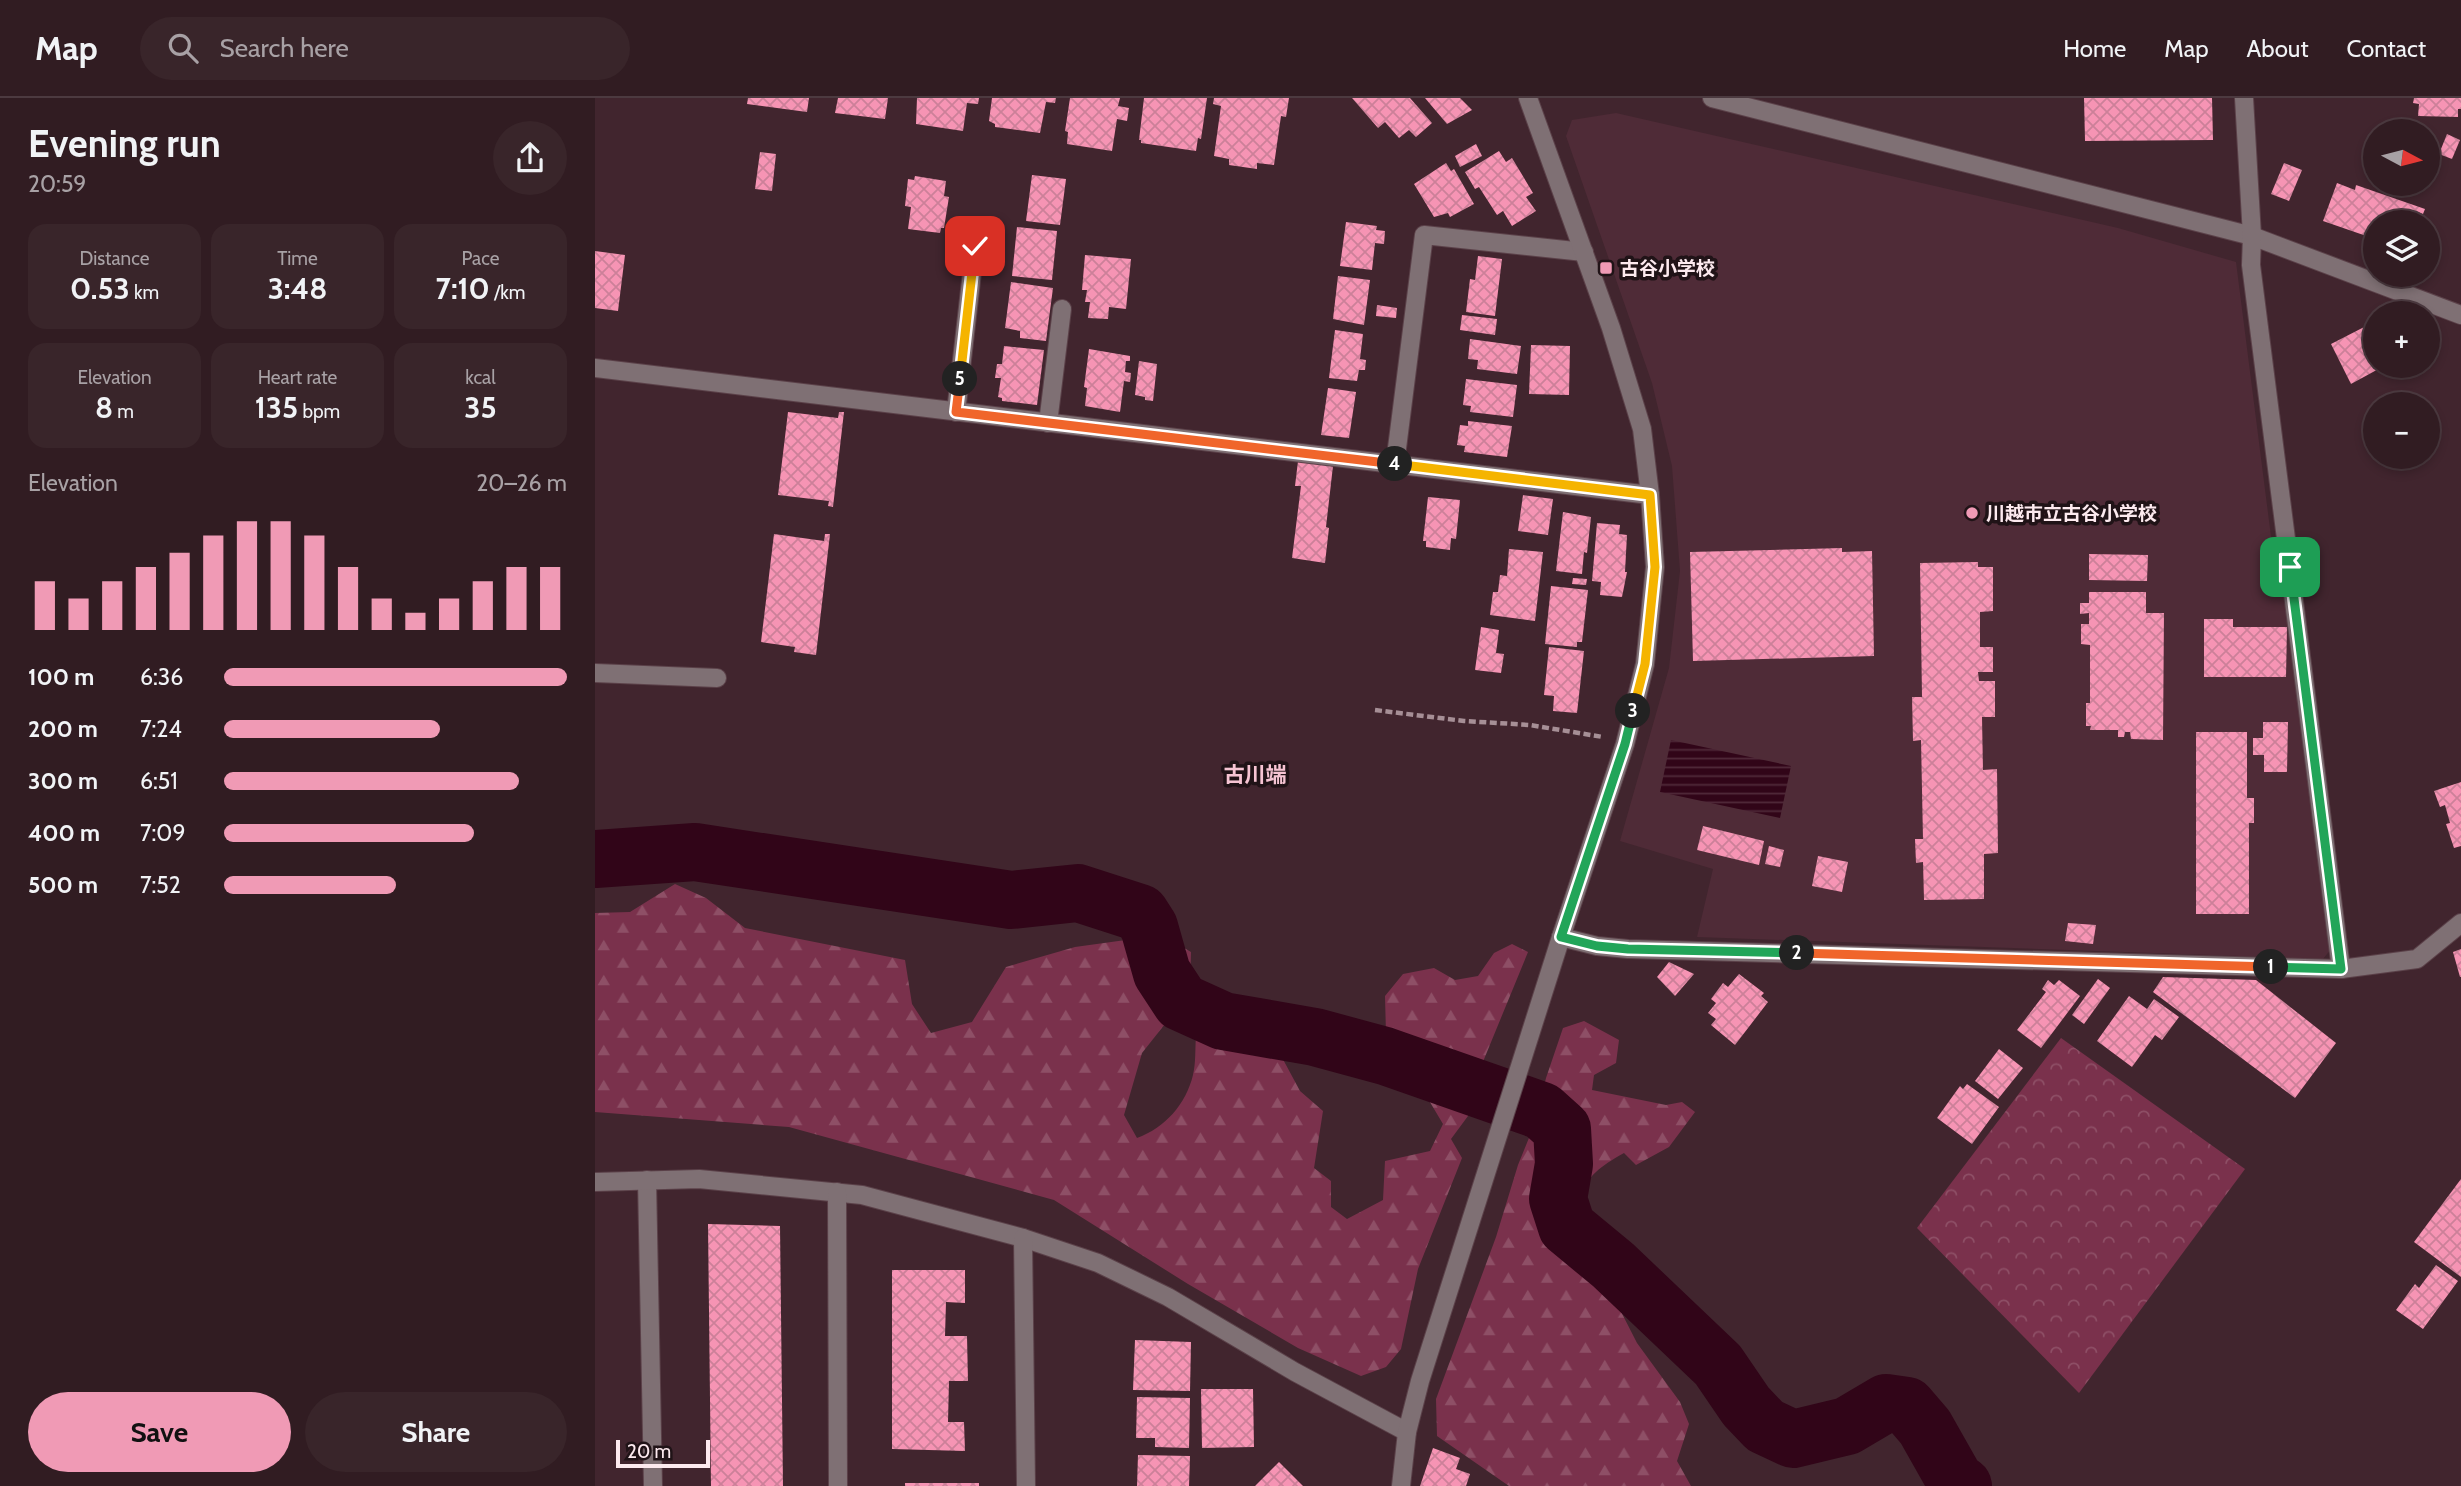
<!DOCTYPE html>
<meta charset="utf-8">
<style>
:root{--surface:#311c22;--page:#39252a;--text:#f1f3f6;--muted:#a8a1a5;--line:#4c3a40;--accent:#f09ab5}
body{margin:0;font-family:Cabin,"Noto Sans JP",sans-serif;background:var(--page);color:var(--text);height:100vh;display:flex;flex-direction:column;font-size:26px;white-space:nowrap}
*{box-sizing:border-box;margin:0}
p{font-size:23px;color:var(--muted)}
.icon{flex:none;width:38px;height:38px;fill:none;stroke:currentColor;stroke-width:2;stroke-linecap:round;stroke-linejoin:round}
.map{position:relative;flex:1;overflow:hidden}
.panel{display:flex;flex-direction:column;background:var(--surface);width:595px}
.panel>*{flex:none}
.needle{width:46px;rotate:97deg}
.controls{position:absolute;left:1768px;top:21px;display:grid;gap:14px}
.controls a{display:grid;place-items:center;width:77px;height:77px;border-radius:50%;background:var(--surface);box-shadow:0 4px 10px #0003,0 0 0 2px var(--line);font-size:35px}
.scale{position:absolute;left:21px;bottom:18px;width:94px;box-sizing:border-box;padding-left:7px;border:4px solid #fdeaef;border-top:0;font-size:19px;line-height:24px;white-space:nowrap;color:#fdeaef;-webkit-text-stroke:5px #201317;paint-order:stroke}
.pin{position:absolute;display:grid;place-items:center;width:60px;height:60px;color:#fff;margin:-30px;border-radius:14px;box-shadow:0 4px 10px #0006}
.km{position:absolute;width:35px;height:35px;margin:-18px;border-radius:50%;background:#222;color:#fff;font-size:19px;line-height:35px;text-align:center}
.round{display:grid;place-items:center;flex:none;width:74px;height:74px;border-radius:37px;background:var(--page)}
.summary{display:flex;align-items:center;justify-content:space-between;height:119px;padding:0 28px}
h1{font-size:38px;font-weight:700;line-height:52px}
.stats{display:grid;grid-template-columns:repeat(3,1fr);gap:10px;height:119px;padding:7px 28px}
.stats div{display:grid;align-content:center;border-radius:18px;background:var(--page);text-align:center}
.stats b{font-size:30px;font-weight:700}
.stats small{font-size:19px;font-weight:400}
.stats p{font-size:19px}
.chart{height:196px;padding:14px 28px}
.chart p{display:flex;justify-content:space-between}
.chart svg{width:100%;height:126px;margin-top:7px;stroke:var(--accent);stroke-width:6}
.cta{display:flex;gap:14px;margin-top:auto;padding:14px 28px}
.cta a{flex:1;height:80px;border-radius:42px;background:var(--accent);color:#111;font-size:28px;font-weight:700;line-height:80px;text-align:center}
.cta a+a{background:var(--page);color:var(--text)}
ul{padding:0 28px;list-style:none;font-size:23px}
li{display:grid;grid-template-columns:112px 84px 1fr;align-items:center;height:52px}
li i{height:18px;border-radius:9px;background:var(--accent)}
header{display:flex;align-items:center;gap:42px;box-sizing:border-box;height:98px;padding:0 35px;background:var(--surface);border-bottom:2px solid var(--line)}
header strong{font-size:33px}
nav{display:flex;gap:38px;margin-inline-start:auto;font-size:24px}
.search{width:490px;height:63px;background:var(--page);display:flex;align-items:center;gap:18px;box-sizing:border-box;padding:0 24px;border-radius:38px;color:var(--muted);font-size:26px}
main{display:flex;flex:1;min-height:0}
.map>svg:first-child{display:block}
.built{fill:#4f2b37}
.forest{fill:url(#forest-firs)}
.park{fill:url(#park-crowns)}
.water{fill:url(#water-rules)}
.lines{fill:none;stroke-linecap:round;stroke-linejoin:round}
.river{stroke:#310518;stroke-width:58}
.building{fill:url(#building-cross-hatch)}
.minor-casing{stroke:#5b4149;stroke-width:20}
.path{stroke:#a68f96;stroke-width:4.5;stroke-dasharray:7 3.5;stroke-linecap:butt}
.minor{stroke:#7f7074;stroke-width:18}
.split-1-casing{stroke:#fff;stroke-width:14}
.split-2-casing{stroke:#fff;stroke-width:14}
.split-3-casing{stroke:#fff;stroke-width:14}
.split-4-casing{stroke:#fff;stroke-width:14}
.split-5-casing{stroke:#fff;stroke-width:14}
.split-6-casing{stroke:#fff;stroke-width:14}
.split-1{stroke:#22a559;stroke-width:9}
.split-2{stroke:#f0652b;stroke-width:9}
.split-3{stroke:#22a559;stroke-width:9}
.split-4{stroke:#f5b400;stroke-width:9}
.split-5{stroke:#f0652b;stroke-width:9}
.split-6{stroke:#f5b400;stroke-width:9}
.poi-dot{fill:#f09ab5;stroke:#201317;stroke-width:2.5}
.labels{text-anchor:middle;stroke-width:7;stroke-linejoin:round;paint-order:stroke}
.poi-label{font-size:19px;font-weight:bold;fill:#fdeaef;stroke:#201317;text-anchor:start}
.neighbourhood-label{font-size:21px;font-weight:bold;fill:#f6c4d3;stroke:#201317}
</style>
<header>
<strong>Map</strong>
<div class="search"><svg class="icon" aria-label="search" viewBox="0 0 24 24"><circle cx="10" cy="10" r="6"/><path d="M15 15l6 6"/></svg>Search here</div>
<nav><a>Home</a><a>Map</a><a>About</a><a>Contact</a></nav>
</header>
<main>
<section class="panel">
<div class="summary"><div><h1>Evening run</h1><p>20:59</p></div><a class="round"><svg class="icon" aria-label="share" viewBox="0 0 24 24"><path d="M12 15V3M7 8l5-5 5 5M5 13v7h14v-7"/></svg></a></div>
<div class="stats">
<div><p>Distance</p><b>0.53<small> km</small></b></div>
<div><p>Time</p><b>3:48</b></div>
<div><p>Pace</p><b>7:10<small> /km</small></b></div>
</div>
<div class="stats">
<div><p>Elevation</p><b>8<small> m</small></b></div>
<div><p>Heart rate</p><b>135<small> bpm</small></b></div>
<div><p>kcal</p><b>35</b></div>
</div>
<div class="chart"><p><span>Elevation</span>20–26 m</p>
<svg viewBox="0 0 160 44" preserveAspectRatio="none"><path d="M5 44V27M15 44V33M25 44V27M35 44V22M45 44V17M55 44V11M65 44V6M75 44V6M85 44V11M95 44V22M105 44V33M115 44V38M125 44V33M135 44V27M145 44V22M155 44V22"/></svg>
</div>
<ul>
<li><b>100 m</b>6:36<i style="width:100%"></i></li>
<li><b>200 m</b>7:24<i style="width:63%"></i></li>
<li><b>300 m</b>6:51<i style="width:86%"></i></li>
<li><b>400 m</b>7:09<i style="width:73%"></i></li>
<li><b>500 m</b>7:52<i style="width:50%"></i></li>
</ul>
<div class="cta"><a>Save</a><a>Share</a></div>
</section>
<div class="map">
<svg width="1866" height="1388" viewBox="0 0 1866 1388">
<defs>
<pattern id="forest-firs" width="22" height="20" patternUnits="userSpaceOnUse" patternTransform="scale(1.75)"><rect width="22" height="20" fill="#7a314c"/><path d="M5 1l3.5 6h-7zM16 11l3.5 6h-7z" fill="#8e4f66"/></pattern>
<pattern id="park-crowns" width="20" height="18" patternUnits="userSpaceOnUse" patternTransform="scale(1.75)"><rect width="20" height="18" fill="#7a314c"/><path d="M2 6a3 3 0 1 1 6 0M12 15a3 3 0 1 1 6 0" fill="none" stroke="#8e4f66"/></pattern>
<pattern id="water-rules" width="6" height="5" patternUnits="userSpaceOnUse" patternTransform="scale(1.75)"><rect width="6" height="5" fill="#310518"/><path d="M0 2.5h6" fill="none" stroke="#502a3a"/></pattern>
<pattern id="building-cross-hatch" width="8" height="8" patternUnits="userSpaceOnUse" patternTransform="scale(1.75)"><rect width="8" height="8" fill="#f694b4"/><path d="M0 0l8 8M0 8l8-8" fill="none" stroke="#cc8099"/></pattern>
</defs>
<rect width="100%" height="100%" fill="#41252e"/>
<polygon class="built" points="1021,15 1523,130 1641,164 1679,462 1687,462 1736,851 1728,861 1102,839 1118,771 1025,743 1074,570 1085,473 1077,368 1057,285 971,38 977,22"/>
<g class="forest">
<path d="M80,786L111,800L150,830L310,862L317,906L336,935L377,924L411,869L480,849L567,837L596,854L595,886L570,926L547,955L529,1017L542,1040C570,1030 591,1006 598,977C601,965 600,950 601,938L635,930L676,939L705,993L728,1013L719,1070L736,1083V1109L752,1121L788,1102L790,1063L835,1053L848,1026L823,984L792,973L790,898L808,876L839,870L860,882L883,878L899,855L917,846L933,854L885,971L873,1018L856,1041L867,1060L823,1171L806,1251L791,1269L766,1278L703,1250L593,1186L459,1102L194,1029L0,1014V815L35,814Z"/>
<path d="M989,923L1024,942L1021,965L999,977L997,992L1071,1007L1087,1004L1100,1014L1074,1049L1041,1067L1029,1055C979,1082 984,1100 977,1151L1018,1198L1042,1245L1085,1304L1094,1326L1082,1363L1096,1388H914L842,1338L841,1301L901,1139L923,1067L940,1025L951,980L968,930Z"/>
</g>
<polygon class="park" points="1466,940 1650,1071 1484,1295 1322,1130"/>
<polygon class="water" points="1076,642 1196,668 1185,720 1065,694"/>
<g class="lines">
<polyline class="river" points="0,761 100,754 416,802 483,795 545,815 554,829 567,875 586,904 628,923 720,939 790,958 947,1013 967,1031 969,1066 963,1101 972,1129 1018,1167 1123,1267 1151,1308 1170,1328 1198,1341 1252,1328 1291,1305 1312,1308 1330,1329 1360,1382 1368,1388"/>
</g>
<g class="building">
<polygon points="153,0 214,0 212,14 152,6"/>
<polygon points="243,0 293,0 290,21 240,15"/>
<polygon points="322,0 384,0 383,6 372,5 368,33 321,26"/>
<polygon points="397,0 461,0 460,5 451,4 445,35 400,29 400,26 394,23"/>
<polygon points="475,0 525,0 523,8 534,10 532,23 522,21 517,53 472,46 473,34 470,33"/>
<polygon points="549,0 612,0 606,41 603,40 601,53 546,45 546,42 544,42"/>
<polygon points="619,0 694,0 691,19 686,18 679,67 662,65 662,71 634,67 634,61 619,58 626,8 618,6"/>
<polygon points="757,0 815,0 837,25 821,39 814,32 804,40 790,24 783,30"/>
<polygon points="830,0 865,0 877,12 852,26"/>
<polygon points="1489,0 1617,0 1618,42 1490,43"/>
<polygon points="1819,0 1866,0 1866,11 1863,11 1863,19 1823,18 1824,6 1818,5"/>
<polygon points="1852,36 1865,42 1857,61 1844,56"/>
<polygon points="881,46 887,58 865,69 860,58"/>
<polygon points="904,53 911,64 917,60 938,95 931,99 941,113 917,128 908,113 902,117 884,89 880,91 870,74"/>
<polygon points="165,54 181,56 177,93 160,91"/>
<polygon points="851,65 856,73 859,71 879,106 855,119 853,115 839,119 819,86"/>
<polygon points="1689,65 1707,72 1694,103 1676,96"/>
<polygon points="437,77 471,81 465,127 431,123"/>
<polygon points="320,78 351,83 349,98 354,99 349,130 346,130 345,135 313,131 316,109 310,108 313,81 319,82"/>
<polygon points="1742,85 1760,92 1761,87 1830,111 1828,116 1823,114 1821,120 1830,124 1780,124 1780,141 1728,123"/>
<polygon points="751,124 782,128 781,132 790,133 789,146 780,145 777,172 745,168"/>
<polygon points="422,129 462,133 457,182 417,178"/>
<polygon points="0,153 30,157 23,213 0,210"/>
<polygon points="490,157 536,161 531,211 514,209 513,221 493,220 495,204 490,204 492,192 487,192"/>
<polygon points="883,158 907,161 900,218 871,214 875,181 880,182"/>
<polygon points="743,178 775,182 769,227 738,221"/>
<polygon points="416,184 458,190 451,243 425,240 425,233 410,230"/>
<polygon points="782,207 802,210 801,220 781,218"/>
<polygon points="867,217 902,221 900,237 865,232"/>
<polygon points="1775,226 1780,233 1780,268 1789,268 1756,286 1736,246"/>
<polygon points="740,232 768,236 765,261 771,262 770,272 764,272 762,283 734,280"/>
<polygon points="875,241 926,248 922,276 882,271 883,262 873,261"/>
<polygon points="936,247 975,248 974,297 934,296"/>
<polygon points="409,248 449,252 442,307 407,303 407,300 403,299 406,280 400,280 402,266 407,266"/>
<polygon points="494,251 535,258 535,263 531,263 530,274 536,275 535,284 529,283 525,314 490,308 492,290 489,289"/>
<polygon points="544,263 562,266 558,303 550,302 550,299 540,297"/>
<polygon points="871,281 922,287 918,319 875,314 876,308 868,307"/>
<polygon points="733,290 761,294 754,340 726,337"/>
<polygon points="193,314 243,320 244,314 249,314 238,409 233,408 234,403 183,397"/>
<polygon points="873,323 917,328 912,359 869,354 870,348 862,347 865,327 873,328"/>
<polygon points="703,363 738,368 731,429 734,430 730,465 697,460 706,388 700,388"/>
<polygon points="928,397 958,401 953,437 923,433"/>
<polygon points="833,399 865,402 861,441 856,440 855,452 831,449 831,443 828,443"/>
<polygon points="968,414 996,419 992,455 989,454 987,476 961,473"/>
<polygon points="1002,425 1025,427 1024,436 1032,437 1030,474 1032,474 1027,499 1005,497 1006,484 997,483"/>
<polygon points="179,436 229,443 230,436 235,436 221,557 199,554 200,549 166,544"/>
<polygon points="1247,450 1247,454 1277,453 1279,558 1098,563 1095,454"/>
<polygon points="914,451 948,454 940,523 895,517 898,494 903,494 905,477 912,478"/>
<polygon points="1494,456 1553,457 1552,483 1494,482"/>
<polygon points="1383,464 1383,469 1398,469 1398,513 1385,514 1385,549 1398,549 1398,574 1383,574 1384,583 1400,583 1400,619 1387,619 1388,672 1402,671 1403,755 1389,756 1389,801 1329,802 1328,764 1321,765 1320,741 1328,741 1326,642 1318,643 1317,599 1327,599 1325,465"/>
<polygon points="978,480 992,481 991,487 977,486"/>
<polygon points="956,488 993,492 987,544 982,544 982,549 950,546"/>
<polygon points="1494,494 1551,494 1551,515 1569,515 1568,642 1536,641 1535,634 1530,634 1529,639 1523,639 1523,632 1495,632 1496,628 1491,628 1491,605 1495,605 1495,547 1486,546 1486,526 1494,526 1494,515 1485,516 1485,505 1494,505"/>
<polygon points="1609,521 1638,521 1638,529 1692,529 1691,579 1609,579"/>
<polygon points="886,529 904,532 901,555 909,556 906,575 880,572"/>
<polygon points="954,549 989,553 982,615 958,613 959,598 949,597"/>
<polygon points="1668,624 1693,624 1692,674 1669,674 1669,657 1658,657 1658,640 1668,640"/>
<polygon points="1601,634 1652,634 1652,700 1659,700 1659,725 1654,725 1654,816 1601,816"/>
<polygon points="1866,684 1866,748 1859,750 1851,726 1855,725 1850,707 1845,709 1839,693"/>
<polygon points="1108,728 1169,743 1164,767 1102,752"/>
<polygon points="1174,748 1189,752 1185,769 1170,766"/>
<polygon points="1223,758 1253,764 1247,794 1217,788"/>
<polygon points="1473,825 1501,827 1498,846 1470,843"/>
<polygon points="1866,851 1866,879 1865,879 1858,854"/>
<polygon points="1074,864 1099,876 1080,898 1062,879"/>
<polygon points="1144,876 1169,895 1166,898 1173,904 1140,947 1116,927 1121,921 1113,915 1121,905 1116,901 1128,885 1133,889"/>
<polygon points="1568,879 1661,882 1741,945 1700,1000 1558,894"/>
<polygon points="1503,881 1515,890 1489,926 1477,917"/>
<polygon points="1453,882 1459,887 1464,882 1485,898 1446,950 1422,932 1451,894 1447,891"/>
<polygon points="1534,898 1552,911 1559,901 1584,919 1567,942 1560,937 1537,969 1502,943"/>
<polygon points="1404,951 1428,970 1403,1001 1380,983"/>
<polygon points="1372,986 1404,1009 1377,1046 1342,1020 1365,988 1368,991"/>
<polygon points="1866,1081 1866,1179 1819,1144"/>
<polygon points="113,1126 185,1128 188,1388 116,1388"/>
<polygon points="1841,1167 1863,1183 1828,1231 1801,1212 1820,1186 1824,1190"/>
<polygon points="297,1172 370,1172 370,1205 351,1204 350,1238 372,1238 373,1283 354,1283 353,1324 369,1324 370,1353 297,1351"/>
<polygon points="540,1242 596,1244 595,1293 538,1292"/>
<polygon points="606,1291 658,1291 659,1349 607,1350"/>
<polygon points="542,1299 595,1300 594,1350 560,1349 560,1340 541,1340"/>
<polygon points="838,1350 865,1360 861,1371 875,1376 871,1388 825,1388"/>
<polygon points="543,1357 595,1358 594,1388 542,1388"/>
<polygon points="684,1364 708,1388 660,1388"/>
<rect x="310" y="1385" width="74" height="3"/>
</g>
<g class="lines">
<defs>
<g id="minor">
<polyline points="1117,0 1657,138 1866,217"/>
<polyline points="1649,0 1657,138 1656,167 1746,871"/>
<polyline points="0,270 1055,397"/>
<polyline points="361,314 380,148"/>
<polyline points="453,325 467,211"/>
<polyline points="800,366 829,137 989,154"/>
<polyline points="0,575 122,580"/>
<polyline points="966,839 1002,848 1033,851 1746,871 1822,861 1866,825"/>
<polyline points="52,1082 58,1388"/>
<polyline points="0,1084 104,1081 267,1097 428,1140 503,1165 573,1199 700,1274 812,1334"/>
<polyline points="242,1094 243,1388"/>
<polyline points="428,1140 431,1388"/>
<polyline points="806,1388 812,1334 825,1283 966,839 1030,646 1050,566 1060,469 1055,397 1047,331 1016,230 933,0"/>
</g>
</defs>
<use href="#minor" class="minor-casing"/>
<polyline class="path" points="780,612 869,623 935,627 1008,639"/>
<use href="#minor" class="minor"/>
</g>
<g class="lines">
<defs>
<polyline id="split-1" points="1676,869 1746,871 1695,469"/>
<polyline id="split-2" points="1202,855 1676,869"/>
<polyline id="split-3" points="1038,613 1030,646 966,839 1002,848 1033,851 1202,855"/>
<polyline id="split-4" points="800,366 1055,397 1060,469 1050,566 1038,613"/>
<polyline id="split-5" points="365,281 361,314 800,366"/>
<polyline id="split-6" points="365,281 380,148"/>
</defs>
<use href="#split-1" class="split-1-casing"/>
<use href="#split-2" class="split-2-casing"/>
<use href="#split-3" class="split-3-casing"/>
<use href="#split-4" class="split-4-casing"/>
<use href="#split-5" class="split-5-casing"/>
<use href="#split-6" class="split-6-casing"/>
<use href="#split-1" class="split-1"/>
<use href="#split-2" class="split-2"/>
<use href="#split-3" class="split-3"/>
<use href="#split-4" class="split-4"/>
<use href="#split-5" class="split-5"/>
<use href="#split-6" class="split-6"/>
</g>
<g class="poi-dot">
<rect x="1004" y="163" width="14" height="14" rx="3.5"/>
<circle cx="1377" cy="415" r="7"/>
</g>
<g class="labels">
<g class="poi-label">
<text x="1025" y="177">古谷小学校</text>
<text x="1391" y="422">川越市立古谷小学校</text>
</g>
<g class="neighbourhood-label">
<text x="660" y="684">古川端</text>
</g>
</g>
</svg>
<div class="controls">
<a><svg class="needle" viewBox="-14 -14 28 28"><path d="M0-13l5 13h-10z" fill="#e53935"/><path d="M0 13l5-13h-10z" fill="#a8a1a5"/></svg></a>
<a><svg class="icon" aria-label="layers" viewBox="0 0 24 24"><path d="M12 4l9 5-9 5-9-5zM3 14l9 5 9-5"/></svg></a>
<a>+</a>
<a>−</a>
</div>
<div class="scale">20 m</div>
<div class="pin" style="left:1695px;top:469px;background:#1e9e55"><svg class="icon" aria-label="arrive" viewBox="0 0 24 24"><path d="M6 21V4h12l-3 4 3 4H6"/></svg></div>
<div class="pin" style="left:380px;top:148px;background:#d93025"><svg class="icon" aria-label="check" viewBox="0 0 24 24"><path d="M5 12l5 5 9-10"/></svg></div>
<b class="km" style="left:1676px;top:869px">1</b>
<b class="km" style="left:1202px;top:855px">2</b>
<b class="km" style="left:1038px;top:613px">3</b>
<b class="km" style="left:800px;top:366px">4</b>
<b class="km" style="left:365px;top:281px">5</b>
</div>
</main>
